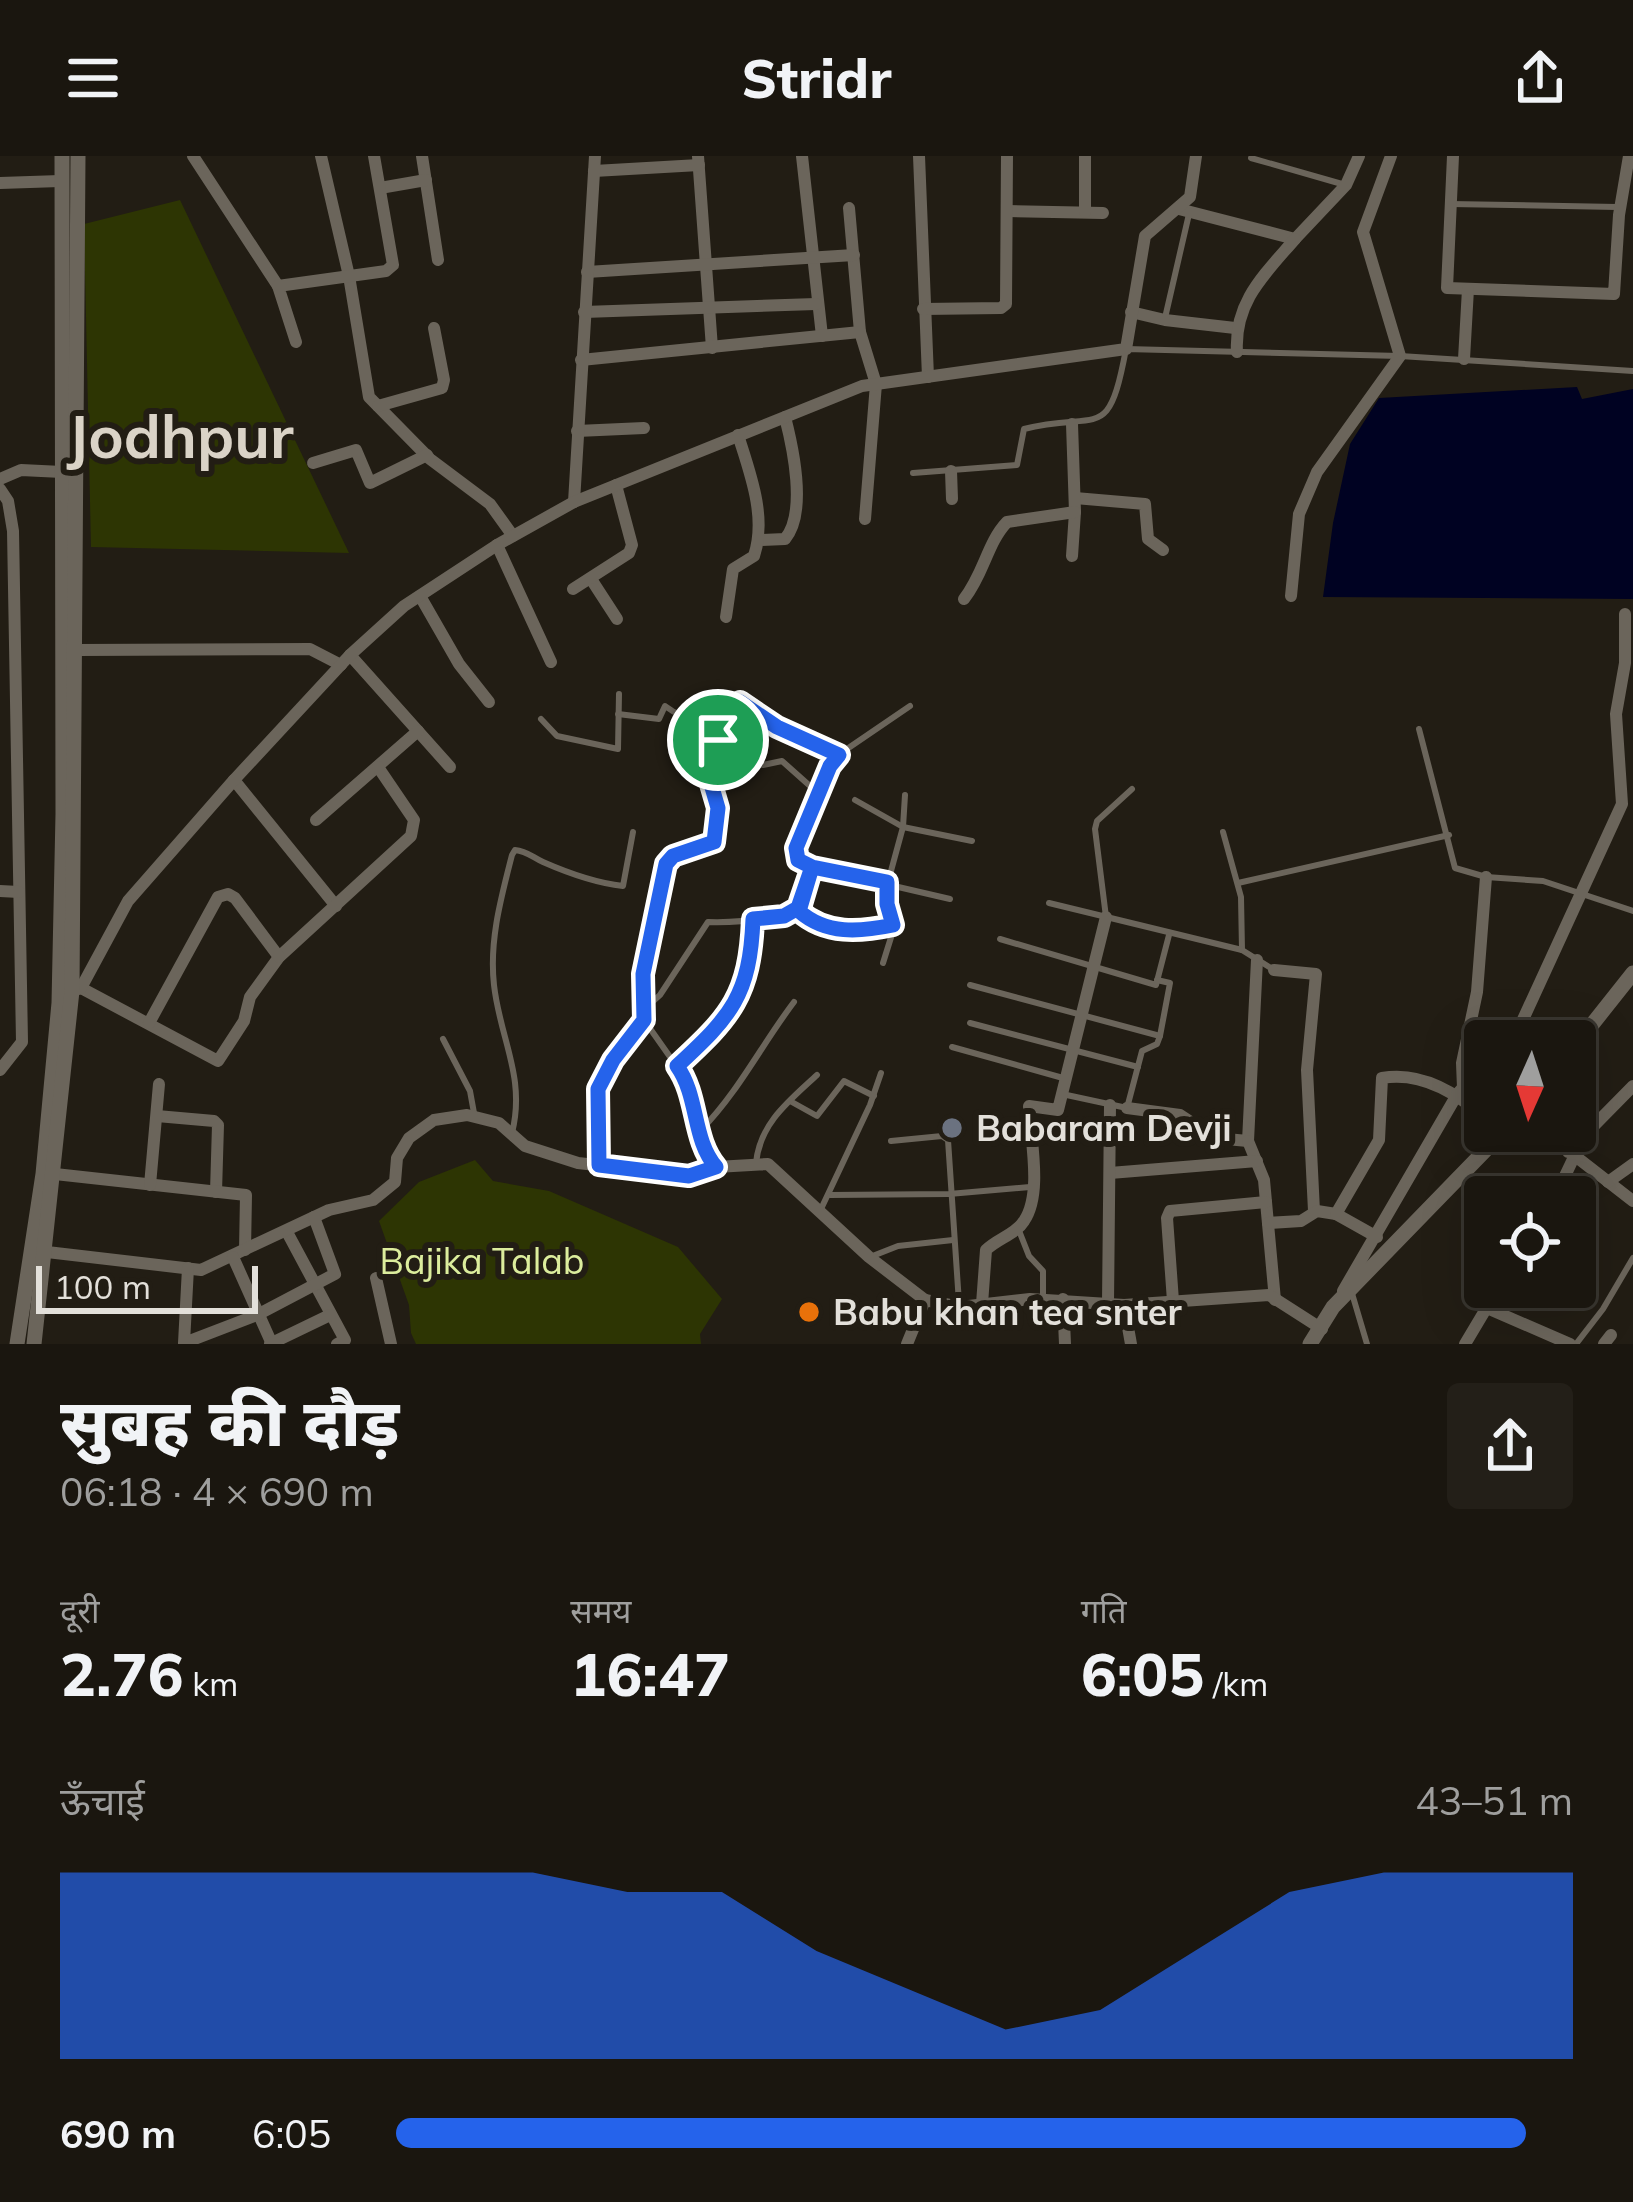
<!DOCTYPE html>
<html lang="hi">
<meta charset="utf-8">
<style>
:root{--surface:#1a160f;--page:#231f18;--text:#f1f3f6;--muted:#9f9f9e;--line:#38352f;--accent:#2563eb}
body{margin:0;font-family:Mulish,"Noto Sans Devanagari",sans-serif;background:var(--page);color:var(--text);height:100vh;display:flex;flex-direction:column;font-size:45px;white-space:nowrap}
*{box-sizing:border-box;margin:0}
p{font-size:39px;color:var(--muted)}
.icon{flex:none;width:66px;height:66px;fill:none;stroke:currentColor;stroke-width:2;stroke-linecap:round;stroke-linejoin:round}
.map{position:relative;height:1188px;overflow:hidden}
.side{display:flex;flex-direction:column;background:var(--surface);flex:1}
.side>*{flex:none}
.needle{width:78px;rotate:183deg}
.fabs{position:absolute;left:1464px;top:864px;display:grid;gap:24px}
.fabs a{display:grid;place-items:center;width:132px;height:132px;border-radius:12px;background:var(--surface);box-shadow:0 12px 48px #0002,0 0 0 3px var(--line);font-size:60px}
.scale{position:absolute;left:36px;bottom:30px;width:222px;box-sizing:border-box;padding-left:12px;border:6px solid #e3e0da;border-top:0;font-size:33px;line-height:42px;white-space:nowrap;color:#e3e0da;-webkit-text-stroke:9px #221d14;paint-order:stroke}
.pin{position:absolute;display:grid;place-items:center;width:102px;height:102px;color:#fff;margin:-51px;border:6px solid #fff;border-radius:50%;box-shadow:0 3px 12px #0007}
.round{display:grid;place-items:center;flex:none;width:126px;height:126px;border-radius:12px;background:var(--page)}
.summary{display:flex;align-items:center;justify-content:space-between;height:204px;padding:0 60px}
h1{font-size:66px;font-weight:800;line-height:90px}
.stats{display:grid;grid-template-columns:repeat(3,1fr);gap:18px;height:204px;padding:12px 60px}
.stats div{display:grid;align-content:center}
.stats b{font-size:60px;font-weight:800}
.stats small{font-size:33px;font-weight:400}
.stats p{font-size:33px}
.chart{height:336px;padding:24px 60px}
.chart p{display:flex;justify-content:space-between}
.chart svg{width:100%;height:216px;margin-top:12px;fill:var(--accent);opacity:.7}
ul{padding:0 60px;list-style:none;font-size:39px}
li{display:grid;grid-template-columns:192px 144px 1fr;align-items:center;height:90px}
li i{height:30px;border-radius:15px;background:var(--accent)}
header{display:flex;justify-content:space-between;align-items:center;height:156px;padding:0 60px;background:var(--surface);font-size:54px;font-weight:800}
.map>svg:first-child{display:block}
.green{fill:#2d3503}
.water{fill:#000222}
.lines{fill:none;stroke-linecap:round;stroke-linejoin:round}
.service{stroke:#6b655b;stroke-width:6}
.minor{stroke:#6b655b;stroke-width:12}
.tertiary{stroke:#6b655b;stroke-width:15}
.route-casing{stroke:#fff;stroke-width:24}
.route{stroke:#2563eb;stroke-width:15}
.worship-dot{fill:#6b7280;stroke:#221d14;stroke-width:4.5}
.food-dot{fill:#e8710a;stroke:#221d14;stroke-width:4.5}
.labels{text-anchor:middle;stroke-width:12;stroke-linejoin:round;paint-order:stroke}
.poi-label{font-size:36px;font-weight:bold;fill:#e3e0da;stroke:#221d14;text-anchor:start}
.park-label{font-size:36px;fill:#dced9d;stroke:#221d14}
.town-label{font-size:60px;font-weight:bold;fill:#dad3c7;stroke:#221d14}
</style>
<header><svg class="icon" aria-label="menu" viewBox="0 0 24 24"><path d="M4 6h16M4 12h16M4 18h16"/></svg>Stridr<svg class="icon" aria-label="share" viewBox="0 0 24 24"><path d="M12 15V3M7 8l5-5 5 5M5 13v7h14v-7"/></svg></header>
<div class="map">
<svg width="1633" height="1188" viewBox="0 0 1633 1188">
<rect width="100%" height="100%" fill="#221d14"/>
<g class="green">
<polygon points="180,44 349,397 91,391 84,68"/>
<polygon points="475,1004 493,1025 549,1035 678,1091 722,1143 700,1178 701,1188 416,1188 411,1177 409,1149 379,1065 419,1026"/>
</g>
<polygon class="water" points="1577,231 1582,243 1633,233 1633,443 1323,441 1333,367 1350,288 1379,242"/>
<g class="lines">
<g class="service">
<polyline points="1251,2 1342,28"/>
<polyline points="1450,48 1617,51"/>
<polyline points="1165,162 1189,58"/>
<path d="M913,317L1017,309L1024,273C1100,254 1108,289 1126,193L1400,200L1633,215"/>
<polyline points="910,550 844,595 830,610 795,696 798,703 812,711 950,743"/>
<path d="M618,558L659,563L665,550C685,566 702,559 721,571L711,628L718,652L714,686C701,698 679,692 666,708L643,818L644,864"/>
<polyline points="541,563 557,580 618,593 619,538"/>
<polyline points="1419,573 1455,712 1486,721 1543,725 1633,755"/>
<polyline points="721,579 740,546 777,571 839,600"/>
<polyline points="717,597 763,609 782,605 819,638"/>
<polyline points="855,644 903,671 972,685"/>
<polyline points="1223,676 1241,741 1242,794"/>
<polyline points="812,711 798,748 802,759 850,776 893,769"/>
<polyline points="1238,727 1449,679"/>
<polyline points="1049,747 1242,794 1274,814"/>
<polyline points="1106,761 1095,673 1097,665 1132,633"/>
<polyline points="1000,783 1156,829 1169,779"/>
<polyline points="883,807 893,775 887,748 888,726 903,671 905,639"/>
<polyline points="970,829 1160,880"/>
<path d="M642,855L660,839L708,766C740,767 770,763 798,752"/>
<polyline points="970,867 1138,911"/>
<polyline points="443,883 470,935 474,957"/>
<polyline points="952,891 1063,922"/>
<path d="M677,911C731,861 750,840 753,763"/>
<polyline points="1062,938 1127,952 1142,895 1157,888 1160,880 1170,827 1157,824"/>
<polyline points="790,945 817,960 844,925 874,940"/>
<path d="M702,973C739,935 762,888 794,846"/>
<path d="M512,977C526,921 500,883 494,829C489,785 501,742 512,699L515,694C527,695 532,701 543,706C568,717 596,727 623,730L633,676"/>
<polyline points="891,985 942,980 948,984 959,1147"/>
<path d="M756,1007C760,967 789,945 817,919"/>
<polyline points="599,1009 598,933 613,904 644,864 687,925 705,993 714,1008"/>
<polyline points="830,1039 949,1038 1030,1031"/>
<polyline points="821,1053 870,949 881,917"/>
<polyline points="1018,1072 1029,1100 1043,1115 1043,1143"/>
<polyline points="870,1101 898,1090 953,1084"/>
<polyline points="1351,1134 1367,1188"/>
<polyline points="1576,1188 1603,1153 1633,1102"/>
</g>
<g class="minor">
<polyline points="193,0 278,130"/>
<polyline points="321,0 349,120 369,241 430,303 490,348 513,380"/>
<polyline points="422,0 438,104"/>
<polyline points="698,0 712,192"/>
<polyline points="802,0 822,180"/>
<polyline points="919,0 928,221"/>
<polyline points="1453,0 1447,132 1614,138 1619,59 1629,0"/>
<polyline points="594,15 699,9"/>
<polyline points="0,27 60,25"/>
<polyline points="380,32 426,24"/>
<polyline points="849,52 860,176"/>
<polyline points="1179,53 1295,83 1346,29 1359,0"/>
<polyline points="1007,55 1103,57"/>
<polyline points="1085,56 1085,0"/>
<polyline points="587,116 854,99"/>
<polyline points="923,153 1001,152 1006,148 1007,0"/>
<polyline points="584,156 816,148"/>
<polyline points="1131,156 1165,164 1235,172"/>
<polyline points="296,186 278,130 386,115 393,109 374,0"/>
<path d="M1237,196C1234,146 1264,119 1295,83"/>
<polyline points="1464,203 1468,133"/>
<polyline points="581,204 860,176 876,228 865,363"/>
<polyline points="378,250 442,232 444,224 434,172"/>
<polyline points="577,275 644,272"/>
<polyline points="313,307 356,294 370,327 427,299"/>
<polyline points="951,315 952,343"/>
<polyline points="0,323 21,314 62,316"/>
<polyline points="0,333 8,345 13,375 22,886 0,914"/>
<polyline points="1075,342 1145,348 1148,383 1163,394"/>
<polyline points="574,346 595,0"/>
<path d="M759,384L785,383C807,357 793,292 785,261"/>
<polyline points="497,389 551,506"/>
<polyline points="1072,400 1075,356 1072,268"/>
<polyline points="591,423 617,463"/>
<polyline points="573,433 629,397 632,389 616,329"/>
<polyline points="420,440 459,508 489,546"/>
<polyline points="1291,440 1299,358 1317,316 1400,200 1363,76 1391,0"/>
<path d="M964,443C984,418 987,387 1007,366L1075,356"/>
<path d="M726,461L733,413L754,400C767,361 750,317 738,279"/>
<polyline points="77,494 310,493 341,509"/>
<polyline points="350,499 450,611"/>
<polyline points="234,624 336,750"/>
<polyline points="316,664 418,575"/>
<polyline points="0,735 19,736"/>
<polyline points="1274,814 1316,818 1307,914 1314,1055"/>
<polyline points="81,832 218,905 244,865 250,841 279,801 411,680 414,664 378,611"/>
<polyline points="72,835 81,832 128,745 234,624 350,499 404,450 497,389 574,346 862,230 1126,193 1145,80 1190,41 1196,0"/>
<polyline points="149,867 218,741 228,738 235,742 279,801"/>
<polyline points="1506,885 1520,870 1622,648 1616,558 1625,507 1625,458"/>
<polyline points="1463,932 1462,907 1477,836 1486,721"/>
<polyline points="1127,952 1180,959 1215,982 1248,985 1257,804"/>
<polyline points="157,960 214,965 218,969 216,1036"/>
<polyline points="1543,975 1633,1045"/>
<polyline points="1248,985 1264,1024 1275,1144"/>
<polyline points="1568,996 1633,930"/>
<polyline points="1110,1017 1257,1005"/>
<polyline points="55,1018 246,1039 245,1094"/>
<polyline points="1608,1026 1633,1008"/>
<polyline points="150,1029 159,928"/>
<polyline points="1555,1041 1574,1001"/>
<polyline points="1268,1067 1301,1065 1317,1055 1336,1058"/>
<polyline points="287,1076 345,1184 337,1188"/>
<path d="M1377,1081L1336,1058L1379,984L1382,922C1421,915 1457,937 1485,962"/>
<polyline points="47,1096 201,1114 329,1054 373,1044 395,1026 397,1002 409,982 434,964 467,959 499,967 525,990 578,1007 694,1020 716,1011 768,1008 869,1101 925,1144"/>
<polyline points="233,1101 272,1188"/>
<polyline points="188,1112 184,1187 257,1159 335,1118 314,1061"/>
<polyline points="376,1122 391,1188"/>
<polyline points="1343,1135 1458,937 1485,908"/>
<polyline points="1063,1143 1065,1188"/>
<polyline points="1173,1145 1167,1062 1170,1055 1266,1046"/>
<polyline points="1108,1147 1110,949"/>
<path d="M982,1148L986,1094C997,1083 1016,1078 1024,1065C1043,1037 1030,982 1029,950L1058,954L1106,761"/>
<polyline points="1124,1149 1131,1188"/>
<polyline points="1487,1152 1570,1188"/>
<polyline points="270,1188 330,1159"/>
<polyline points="907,1188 925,1144 960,1151 1030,1143 1124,1149 1269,1139 1322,1173"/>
<polyline points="1465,1188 1499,1131"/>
<polyline points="1604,1188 1611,1179"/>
</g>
<g class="tertiary">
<polyline points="1575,890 1633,817"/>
<polyline points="17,1188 43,1018 59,847 63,658 62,0"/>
<polyline points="34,1188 72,835 78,0"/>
<polyline points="1310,1188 1333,1151 1504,975"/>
</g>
</g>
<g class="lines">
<defs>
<path id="route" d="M718,584L711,628L718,652L714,686L673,700L666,708L643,818L644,864L613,904L598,933L599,1009L689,1020L716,1011C692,983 699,941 677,910C731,860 750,840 753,763L784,760L798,752L812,711L887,726V748L893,769C860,776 826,779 799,755L812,711L798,704L796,692L830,610L839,599L777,571L740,546L718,584"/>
</defs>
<use href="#route" class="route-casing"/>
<use href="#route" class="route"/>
</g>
<circle class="worship-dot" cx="952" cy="972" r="12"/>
<circle class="food-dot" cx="809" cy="1156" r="12"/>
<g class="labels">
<g class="poi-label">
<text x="976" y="985">Babaram Devji</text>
<text x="833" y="1169">Babu khan tea snter</text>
</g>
<g class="park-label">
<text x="482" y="1118">Bajika Talab</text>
</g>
<g class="town-label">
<text x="180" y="302">Jodhpur</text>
</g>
</g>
</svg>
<div class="fabs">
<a><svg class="needle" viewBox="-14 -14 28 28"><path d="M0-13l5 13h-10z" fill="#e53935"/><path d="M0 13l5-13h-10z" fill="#9f9f9e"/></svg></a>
<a><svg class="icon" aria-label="locate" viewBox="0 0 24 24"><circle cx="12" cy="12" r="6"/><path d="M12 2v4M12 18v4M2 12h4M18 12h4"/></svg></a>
</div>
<div class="scale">100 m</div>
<div class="pin" style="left:718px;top:584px;background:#1e9e55"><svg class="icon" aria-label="arrive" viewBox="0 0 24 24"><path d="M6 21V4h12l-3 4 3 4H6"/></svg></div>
</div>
<section class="side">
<div class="summary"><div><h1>सुबह की दौड़</h1><p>06:18 · 4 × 690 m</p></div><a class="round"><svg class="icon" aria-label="share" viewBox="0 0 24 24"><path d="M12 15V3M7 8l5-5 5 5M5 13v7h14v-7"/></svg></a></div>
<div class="stats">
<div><p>दूरी</p><b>2.76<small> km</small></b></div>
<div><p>समय</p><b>16:47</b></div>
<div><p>गति</p><b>6:05<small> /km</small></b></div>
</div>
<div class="chart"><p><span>ऊँचाई</span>43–51 m</p>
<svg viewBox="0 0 160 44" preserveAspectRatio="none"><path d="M0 44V6L10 6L20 6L30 6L40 6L50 6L60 10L70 10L80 22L90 30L100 38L110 34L120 22L130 10L140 6L150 6L160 6V44z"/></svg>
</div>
<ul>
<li><b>690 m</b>6:05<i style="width:96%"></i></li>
</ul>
</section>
